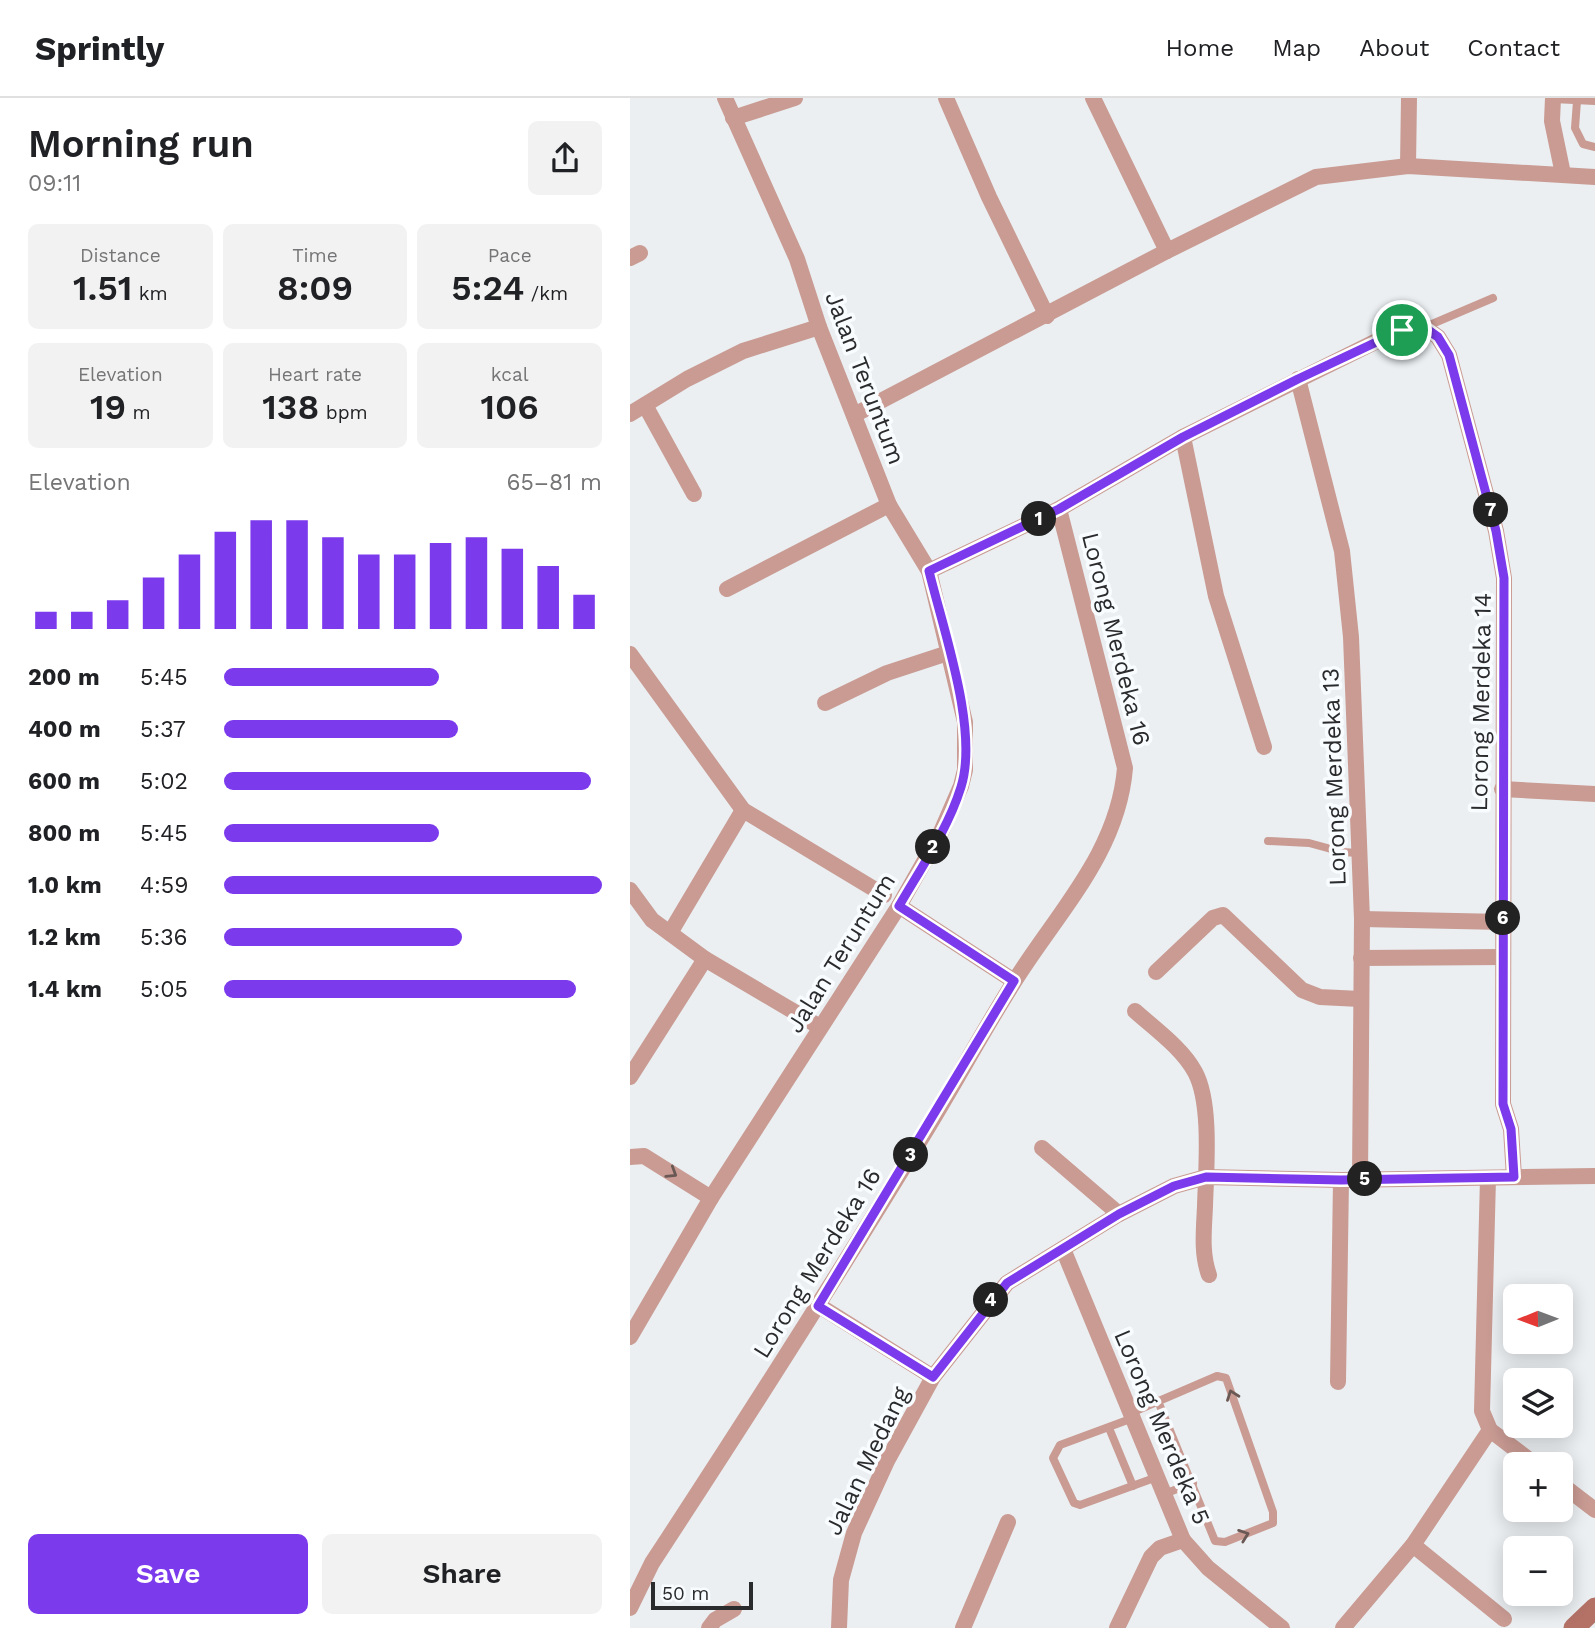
<!DOCTYPE html>
<meta charset="utf-8">
<style>
:root{--surface:#fff;--page:#f2f2f2;--text:#202124;--muted:#757577;--line:#e0e0e0;--accent:#7c3aed}
body{margin:0;font-family:"Work Sans",sans-serif;background:var(--page);color:var(--text);height:100vh;display:flex;flex-direction:column;font-size:26px;white-space:nowrap}
*{box-sizing:border-box;margin:0}
p{font-size:23px;color:var(--muted)}
.icon{flex:none;width:38px;height:38px;fill:none;stroke:currentColor;stroke-width:2;stroke-linecap:round;stroke-linejoin:round}
.map{position:relative;flex:1;overflow:hidden}
.sheet{display:flex;flex-direction:column;background:var(--surface);width:630px}
.sheet>*{flex:none}
.needle{width:46px;rotate:269deg}
.tools{position:absolute;left:873px;top:1186px;display:grid;gap:14px}
.tools a{display:grid;place-items:center;width:70px;height:70px;border-radius:10px;background:var(--surface);box-shadow:0 4px 18px #0003;font-size:35px}
.scale{position:absolute;left:21px;bottom:18px;width:102px;box-sizing:border-box;padding-left:7px;border:4px solid #2a2b2c;border-top:0;font-size:19px;line-height:24px;white-space:nowrap;color:#2a2b2c;-webkit-text-stroke:5px #f9fcff;paint-order:stroke}
.pin{position:absolute;display:grid;place-items:center;width:60px;height:60px;color:#fff;margin:-30px;border:4px solid #fff;border-radius:50%;box-shadow:0 2px 7px #0007}
.km{position:absolute;width:35px;height:35px;margin:-18px;border-radius:50%;background:#222;color:#fff;font-size:19px;line-height:35px;text-align:center}
.round{display:grid;place-items:center;flex:none;width:74px;height:74px;border-radius:10px;background:var(--page)}
.summary{display:flex;align-items:center;justify-content:space-between;height:119px;padding:0 28px}
h1{font-size:38px;font-weight:600;line-height:52px}
.metrics{display:grid;grid-template-columns:repeat(3,1fr);gap:10px;height:119px;padding:7px 28px}
.metrics div{display:grid;align-content:center;border-radius:10px;background:var(--page);text-align:center}
.metrics b{font-size:35px;font-weight:600}
.metrics small{font-size:19px;font-weight:400}
.metrics p{font-size:19px}
.chart{height:196px;padding:14px 28px}
.chart p{display:flex;justify-content:space-between}
.chart svg{width:100%;height:126px;margin-top:7px;stroke:var(--accent);stroke-width:6}
.cta{display:flex;gap:14px;margin-top:auto;padding:14px 28px}
.cta a{flex:1;height:80px;border-radius:10px;background:var(--accent);color:#fff;font-size:28px;font-weight:600;line-height:80px;text-align:center}
.cta a+a{background:var(--page);color:var(--text)}
ul{padding:0 28px;list-style:none;font-size:23px}
li{display:grid;grid-template-columns:112px 84px 1fr;align-items:center;height:52px}
li i{height:18px;border-radius:9px;background:var(--accent)}
header{display:flex;align-items:center;gap:42px;box-sizing:border-box;height:98px;padding:0 35px;background:var(--surface);border-bottom:2px solid var(--line)}
header strong{font-size:33px}
nav{display:flex;gap:38px;margin-inline-start:auto;font-size:24px}
main{display:flex;flex:1;min-height:0}
.map>svg:first-child{display:block}
.lines{fill:none;stroke-linecap:round;stroke-linejoin:round}
.lane{stroke:#c99b93;stroke-width:8}
.street{stroke:#c99b93;stroke-width:16}
.secondary{stroke:#b47267;stroke-width:21}
.oneway{stroke:#6a5855}
.route-casing{stroke:#fff;stroke-width:14}
.route{stroke:#7c3aed;stroke-width:9}
.labels{text-anchor:middle;stroke-width:7;stroke-linejoin:round;paint-order:stroke}
.street-label{font-size:24px;fill:#2a2b2c;stroke:#f9fcff}
</style>
<header>
<strong>Sprintly</strong>
<nav><a>Home</a><a>Map</a><a>About</a><a>Contact</a></nav>
</header>
<main>
<section class="sheet">
<div class="summary"><div><h1>Morning run</h1><p>09:11</p></div><a class="round"><svg class="icon" aria-label="share" viewBox="0 0 24 24"><path d="M12 15V3M7 8l5-5 5 5M5 13v7h14v-7"/></svg></a></div>
<div class="metrics">
<div><p>Distance</p><b>1.51<small> km</small></b></div>
<div><p>Time</p><b>8:09</b></div>
<div><p>Pace</p><b>5:24<small> /km</small></b></div>
</div>
<div class="metrics">
<div><p>Elevation</p><b>19<small> m</small></b></div>
<div><p>Heart rate</p><b>138<small> bpm</small></b></div>
<div><p>kcal</p><b>106</b></div>
</div>
<div class="chart"><p><span>Elevation</span>65–81 m</p>
<svg viewBox="0 0 160 44" preserveAspectRatio="none"><path d="M5 44V38M15 44V38M25 44V34M35 44V26M45 44V18M55 44V10M65 44V6M75 44V6M85 44V12M95 44V18M105 44V18M115 44V14M125 44V12M135 44V16M145 44V22M155 44V32"/></svg>
</div>
<ul>
<li><b>200 m</b>5:45<i style="width:57%"></i></li>
<li><b>400 m</b>5:37<i style="width:62%"></i></li>
<li><b>600 m</b>5:02<i style="width:97%"></i></li>
<li><b>800 m</b>5:45<i style="width:57%"></i></li>
<li><b>1.0 km</b>4:59<i style="width:100%"></i></li>
<li><b>1.2 km</b>5:36<i style="width:63%"></i></li>
<li><b>1.4 km</b>5:05<i style="width:93%"></i></li>
</ul>
<div class="cta"><a>Save</a><a>Share</a></div>
</section>
<div class="map">
<svg width="965" height="1530" viewBox="0 0 965 1530">
<rect width="100%" height="100%" fill="#ebeff2"/>
<g class="lines">
<g class="lane">
<polyline points="923,1 965,3"/>
<polyline points="947,3 945,30 953,46 965,49"/>
<polyline points="795,229 863,200"/>
<polyline points="638,743 679,745 712,754 729,755"/>
<polyline points="501,1315 587,1278 596,1280 643,1414 643,1425 595,1444 585,1443 528,1303"/>
<polyline points="503,1320 430,1347 423,1360 444,1405 450,1407 527,1379"/>
<polyline points="479,1330 503,1388"/>
<polyline points="534,1396 563,1385"/>
</g>
<g class="street">
<polyline points="316,0 359,99 417,218"/>
<polyline points="463,0 537,153"/>
<polyline points="923,0 922,23 933,76"/>
<polyline points="103,20 165,0"/>
<polyline points="778,68 779,0"/>
<polyline points="0,160 10,155"/>
<polyline points="668,281 712,453 721,539 732,821 730,1082"/>
<polyline points="15,307 64,396"/>
<polyline points="0,316 57,281 113,253 189,229"/>
<polyline points="224,317 537,153 686,79 778,68 965,79"/>
<polyline points="553,339 586,498 634,649"/>
<polyline points="299,473 429,411 553,339 753,240 772,232 794,229 808,239 819,257 866,433 874,480 873,1006 881,1031 884,1079"/>
<polyline points="97,491 259,407"/>
<polyline points="0,556 113,712 254,797"/>
<polyline points="195,605 257,575 318,555"/>
<polyline points="872,691 965,696"/>
<polyline points="0,792 22,822 75,861 190,929"/>
<polyline points="269,808 384,883"/>
<polyline points="732,821 873,824"/>
<polyline points="40,835 113,712"/>
<polyline points="731,860 873,859"/>
<polyline points="526,874 583,820 593,817 672,892 690,899 730,901"/>
<path d="M505,913C525,931 552,950 565,974C582,1005 576,1072 575,1108C574,1132 571,1155 579,1177"/>
<polyline points="0,979 75,861"/>
<polyline points="412,1050 489,1116"/>
<polyline points="0,1059 14,1058 81,1100"/>
<polyline points="858,1080 852,1313 860,1332 906,1367"/>
<polyline points="433,1151 553,1442 578,1470 652,1530"/>
<polyline points="188,1207 303,1279"/>
<polyline points="0,1239 81,1100 269,808 311,734 331,688 335,672 335,624 299,473 259,407 189,229 167,161 95,0"/>
<polyline points="708,1284 711,1082"/>
<polyline points="931,1386 965,1412"/>
<polyline points="783,1447 874,1521"/>
<path d="M0,1510L22,1465C113,1326 203,1185 289,1044C322,991 351,936 384,884C427,815 488,755 495,670L429,411"/>
<polyline points="79,1530 85,1522 104,1511"/>
<polyline points="209,1530 211,1482 224,1435 257,1363 303,1279 377,1185 489,1116 544,1088 576,1079 711,1082 965,1078"/>
<polyline points="333,1530 378,1424"/>
<polyline points="487,1530 521,1459 530,1450 553,1442"/>
<polyline points="713,1530 783,1447 860,1332"/>
</g>
<polyline class="secondary" points="944,1530 965,1510"/>
</g>
<defs><path id="oneway-chevron" d="M-2-3.5L2.5 0L-2 3.5" fill="none" stroke-width="1.6" stroke-linecap="round" stroke-linejoin="round" transform="scale(1.75)"/></defs>
<g class="oneway">
<use href="#oneway-chevron" transform="translate(42 1075) rotate(32)"/>
<use href="#oneway-chevron" transform="translate(602 1297) rotate(-110)"/>
<use href="#oneway-chevron" transform="translate(614 1437) rotate(-20)"/>
</g>
<g class="lines">
<defs>
<path id="route" d="M794,229L808,239L819,257L866,433L874,480L873,1006L881,1031L884,1079L711,1082L576,1079L544,1088L489,1116L377,1185L303,1279L188,1208L384,883L269,808C291,770 318,731 331,689C349,632 313,531 299,473L429,411L553,339L668,281L772,232Z"/>
</defs>
<use href="#route" class="route-casing"/>
<use href="#route" class="route"/>
</g>
<g class="labels">
<g class="street-label">
<text transform="translate(235 280) rotate(69)" y="8">Jalan Teruntum</text>
<text transform="translate(486 541) rotate(76)" y="8">Lorong Merdeka 16</text>
<text transform="translate(851 604) rotate(-89)" y="8">Lorong Merdeka 14</text>
<text transform="translate(704 679) rotate(-92)" y="8">Lorong Merdeka 13</text>
<text transform="translate(211 855) rotate(-58)" y="8">Jalan Teruntum</text>
<text transform="translate(187 1165) rotate(-58)" y="8">Lorong Merdeka 16</text>
<text transform="translate(532 1329) rotate(67)" y="8">Lorong Merdeka 5</text>
<text transform="translate(237 1363) rotate(-64)" y="8">Jalan Medang</text>
</g>
</g>
</svg>
<div class="tools">
<a><svg class="needle" viewBox="-14 -14 28 28"><path d="M0-13l5 13h-10z" fill="#e53935"/><path d="M0 13l5-13h-10z" fill="#757577"/></svg></a>
<a><svg class="icon" aria-label="layers" viewBox="0 0 24 24"><path d="M12 4l9 5-9 5-9-5zM3 14l9 5 9-5"/></svg></a>
<a>+</a>
<a>−</a>
</div>
<div class="scale">50 m</div>
<div class="pin" style="left:772px;top:232px;background:#1e9e55"><svg class="icon" aria-label="arrive" viewBox="0 0 24 24"><path d="M6 21V4h12l-3 4 3 4H6"/></svg></div>
<b class="km" style="left:409px;top:421px">1</b>
<b class="km" style="left:303px;top:749px">2</b>
<b class="km" style="left:281px;top:1057px">3</b>
<b class="km" style="left:361px;top:1202px">4</b>
<b class="km" style="left:735px;top:1081px">5</b>
<b class="km" style="left:873px;top:820px">6</b>
<b class="km" style="left:861px;top:412px">7</b>
</div>
</main>
